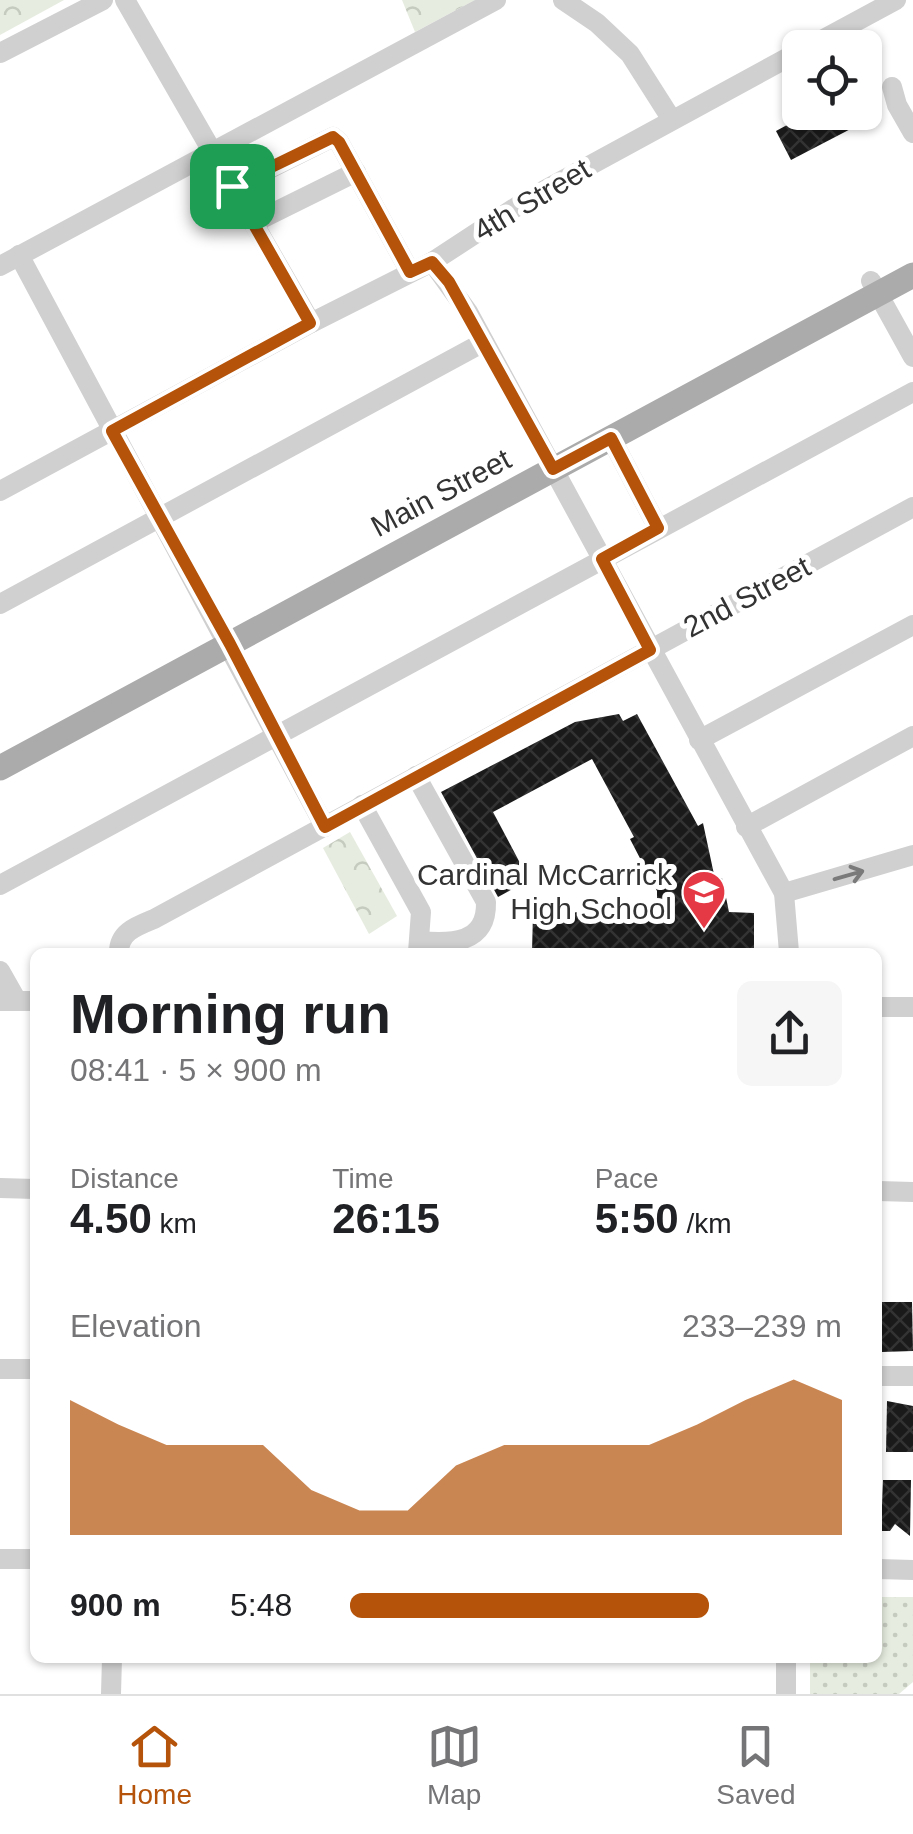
<!DOCTYPE html>
<meta charset="utf-8">
<style>
:root{--surface:#fff;--page:#f6f6f6;--text:#202124;--muted:#757577;--line:#e0e0e0;--accent:#b45309}
body{margin:0;font-family:Arial,sans-serif;background:var(--page);color:var(--text);height:100vh;display:flex;flex-direction:column;font-size:38px;white-space:nowrap}
*{box-sizing:border-box;margin:0}
p{font-size:32px;color:var(--muted)}
.icon{flex:none;width:55px;height:55px;fill:none;stroke:currentColor;stroke-width:2;stroke-linecap:round;stroke-linejoin:round}
.map{position:relative;flex:1;overflow:hidden}
.sheet{position:absolute;left:30px;top:948px;width:852px;height:715px;display:flex;flex-direction:column;background:var(--surface);border-radius:15px;box-shadow:0 2px 8px #0004}
.sheet>*{flex:none}
.controls{position:absolute;left:782px;top:30px;display:grid;gap:20px}
.controls a{display:grid;place-items:center;width:100px;height:100px;border-radius:15px;background:var(--surface);box-shadow:0 2px 8px #0004;font-size:50px}
.pin{position:absolute;display:grid;place-items:center;width:85px;height:85px;color:#fff;margin:-42px;border-radius:20px;box-shadow:0 5px 15px #0006}
.round{display:grid;place-items:center;flex:none;width:105px;height:105px;border-radius:15px;background:var(--page)}
.summary{display:flex;align-items:center;justify-content:space-between;height:170px;padding:0 40px}
h1{font-size:55px;font-weight:800;line-height:75px}
.metrics{display:grid;grid-template-columns:repeat(3,1fr);gap:15px;height:170px;padding:10px 40px}
.metrics div{display:grid;align-content:center}
.metrics b{font-size:42px;font-weight:800}
.metrics small{font-size:28px;font-weight:400}
.metrics p{font-size:28px}
.chart{height:280px;padding:20px 40px}
.chart p{display:flex;justify-content:space-between}
.chart svg{width:100%;height:180px;margin-top:10px;fill:var(--accent);opacity:.7}
ul{padding:0 40px;list-style:none;font-size:32px}
li{display:grid;grid-template-columns:160px 120px 1fr;align-items:center;height:75px}
li i{height:25px;border-radius:12px;background:var(--accent)}
.tab-bar{display:flex;justify-content:space-around;align-items:center;height:140px;border-top:2px solid var(--line);background:var(--surface);font-size:28px;color:var(--muted)}
.tab-bar a{display:grid;justify-items:center;gap:5px}
.tab-bar .selected{color:var(--accent)}
.map>svg:first-child{display:block}
.grass{fill:url(#grass-dots)}
.park{fill:url(#park-crowns)}
.building{fill:url(#building-cross-hatch)}
.lines{fill:none;stroke-linecap:round;stroke-linejoin:round}
.minor{stroke:#d0d0d0;stroke-width:20}
.major{stroke:#ababab;stroke-width:25}
.oneway{stroke:#7a7a7a}
.route-casing{stroke:#fff;stroke-width:20}
.route{stroke:#b45309;stroke-width:12}
.labels{text-anchor:middle;stroke-width:10;stroke-linejoin:round;paint-order:stroke}
.street-label{font-size:30px;fill:#333;stroke:#fff}
.poi-label{font-size:30px;fill:#333;stroke:#fff;text-anchor:end}
</style>
<div class="map">
<svg width="913" height="1694" viewBox="0 0 913 1694">
<defs>
<pattern id="grass-dots" width="8" height="8" patternUnits="userSpaceOnUse" patternTransform="scale(2.5)"><rect width="8" height="8" fill="#e6ecdf"/><path d="M2 2h.1M6 6h.1" fill="none" stroke="#c6cbc0" stroke-width="1.8" stroke-linecap="round"/></pattern>
<pattern id="park-crowns" width="20" height="18" patternUnits="userSpaceOnUse" patternTransform="scale(2.5)"><rect width="20" height="18" fill="#e6ecdf"/><path d="M2 6a3 3 0 1 1 6 0M12 15a3 3 0 1 1 6 0" fill="none" stroke="#c6cbc0"/></pattern>
<pattern id="building-cross-hatch" width="8" height="8" patternUnits="userSpaceOnUse" patternTransform="scale(2.5)"><rect width="8" height="8" fill="#1a1a1a"/><path d="M0 0l8 8M0 8l8-8" fill="none" stroke="#333"/></pattern>
</defs>
<rect width="100%" height="100%" fill="#fff"/>
<polygon class="grass" points="878,1597 913,1597 913,1682 899,1694 810,1694 810,1658 878,1658"/>
<g class="park">
<polygon points="0,0 64,0 0,35"/>
<polygon points="402,0 475,0 415,32"/>
<polygon points="350,832 397,916 369,934 323,848"/>
</g>
<g class="building">
<polygon points="811,112 859,112 864,122 791,160 776,131"/>
<polygon points="619,714 623,721 637,714 698,826 703,823 715,879 722,878 729,912 754,913 754,952 532,952 533,912 657,913 657,891 630,839 634,837 592,759 493,812 529,880 498,897 441,792 575,722"/>
<polygon points="882,1302 912,1302 913,1351 882,1352"/>
<polygon points="887,1401 913,1406 913,1452 886,1452"/>
<polygon points="883,1480 911,1480 910,1536 895,1524 890,1531 878,1531 878,1505 882,1505"/>
</g>
<g class="lines">
<g class="minor">
<polyline points="125,0 311,323"/>
<polyline points="563,0 597,23 630,54 672,120"/>
<polyline points="807,48 896,0"/>
<polyline points="0,53 103,0"/>
<polyline points="892,87 897,105 913,133"/>
<polyline points="233,187 333,137 339,142 410,272"/>
<polyline points="253,223 356,172"/>
<polyline points="19,255 325,827"/>
<polyline points="432,262 468,312 784,893 789,952"/>
<polyline points="0,266 496,0"/>
<polyline points="871,281 913,357"/>
<polyline points="611,438 658,528"/>
<polyline points="0,491 311,323 432,262 530,198 800,51"/>
<polyline points="0,604 484,342"/>
<polyline points="699,740 913,625"/>
<path d="M416,776L486,902C487,944 451,944 419,941"/>
<polyline points="362,805 421,912 418,952"/>
<polyline points="746,827 913,736"/>
<polyline points="0,885 913,392"/>
<polyline points="784,893 913,855"/>
<path d="M119,952C119,932 137,926 154,919L913,507"/>
<polyline points="0,971 17,1001"/>
<polyline points="0,1001 35,1001"/>
<polyline points="878,1007 913,1007"/>
<polyline points="0,1188 35,1189"/>
<polyline points="878,1191 913,1192"/>
<polyline points="0,1369 35,1369"/>
<polyline points="878,1376 913,1376"/>
<polyline points="0,1559 35,1559"/>
<polyline points="878,1569 913,1570"/>
<polyline points="111,1694 112,1658"/>
<polyline points="786,1694 786,1658"/>
</g>
<polyline class="major" points="0,768 913,275"/>
</g>
<defs><path id="oneway-shaft" d="M-6 0H5M1.5-3L5.5 0L1.5 3" fill="none" stroke-width="1.6" stroke-linecap="round" stroke-linejoin="round" transform="scale(2.5)"/></defs>
<use class="oneway" href="#oneway-shaft" transform="translate(849 875) rotate(-16)"/>
<g class="lines">
<defs>
<polygon id="route" points="333,137 339,142 410,272 432,262 449,282 553,469 611,438 658,528 602,559 650,650 325,827 230,644 112,431 310,323 232,186"/>
</defs>
<use href="#route" class="route-casing"/>
<use href="#route" class="route"/>
</g>
<defs>
<symbol id="school-pin" viewBox="-11 -11 22 30"><path d="M0 17L-7.5 6A9.5 9.5 0 1 1 7.5 6Z" fill="#e63946" stroke="#fff"/><path d="M0-5L7-2L0 1L-7-2ZM-4 1L0 2.5L4 1V4Q0 6-4 4Z" fill="#fff"/></symbol>
</defs>
<g fill-rule="evenodd">
<use href="#school-pin" x="679" y="867" width="50" height="68"/>
</g>
<g class="labels">
<g class="street-label">
<text transform="translate(532 200) rotate(-31)" y="10">4th Street</text>
<text transform="translate(441 493) rotate(-28)" y="10">Main Street</text>
<text transform="translate(747 597) rotate(-28)" y="10">2nd Street</text>
</g>
<g class="poi-label">
<text x="672" y="885">Cardinal McCarrick<tspan x="672" dy="34">High School</tspan></text>
</g>
</g>
</svg>
<div class="controls">
<a><svg class="icon" aria-label="locate" viewBox="0 0 24 24"><circle cx="12" cy="12" r="6"/><path d="M12 2v4M12 18v4M2 12h4M18 12h4"/></svg></a>
</div>
<div class="pin" style="left:232px;top:186px;background:#1e9e55"><svg class="icon" aria-label="arrive" viewBox="0 0 24 24"><path d="M6 21V4h12l-3 4 3 4H6"/></svg></div>
<section class="sheet">
<div class="summary"><div><h1>Morning run</h1><p>08:41 · 5 × 900 m</p></div><a class="round"><svg class="icon" aria-label="share" viewBox="0 0 24 24"><path d="M12 15V3M7 8l5-5 5 5M5 13v7h14v-7"/></svg></a></div>
<div class="metrics">
<div><p>Distance</p><b>4.50<small> km</small></b></div>
<div><p>Time</p><b>26:15</b></div>
<div><p>Pace</p><b>5:50<small> /km</small></b></div>
</div>
<div class="chart"><p><span>Elevation</span>233–239 m</p>
<svg viewBox="0 0 160 44" preserveAspectRatio="none"><path d="M0 44V11L10 17L20 22L30 22L40 22L50 33L60 38L70 38L80 27L90 22L100 22L110 22L120 22L130 17L140 11L150 6L160 11V44z"/></svg>
</div>
<ul>
<li><b>900 m</b>5:48<i style="width:73%"></i></li>
</ul>
</section>
</div>
<nav class="tab-bar">
<a class="selected"><svg class="icon" aria-label="home" viewBox="0 0 24 24"><path d="M3 11l9-7 9 7M6 9v11h12V9"/></svg>Home</a>
<a><svg class="icon" aria-label="map" viewBox="0 0 24 24"><path d="M3 6l6-2 6 2 6-2v14l-6 2-6-2-6 2zM9 4v14M15 6v14"/></svg>Map</a>
<a><svg class="icon" aria-label="saved" viewBox="0 0 24 24"><path d="M7 4h10v16l-5-4-5 4z"/></svg>Saved</a>
</nav>
